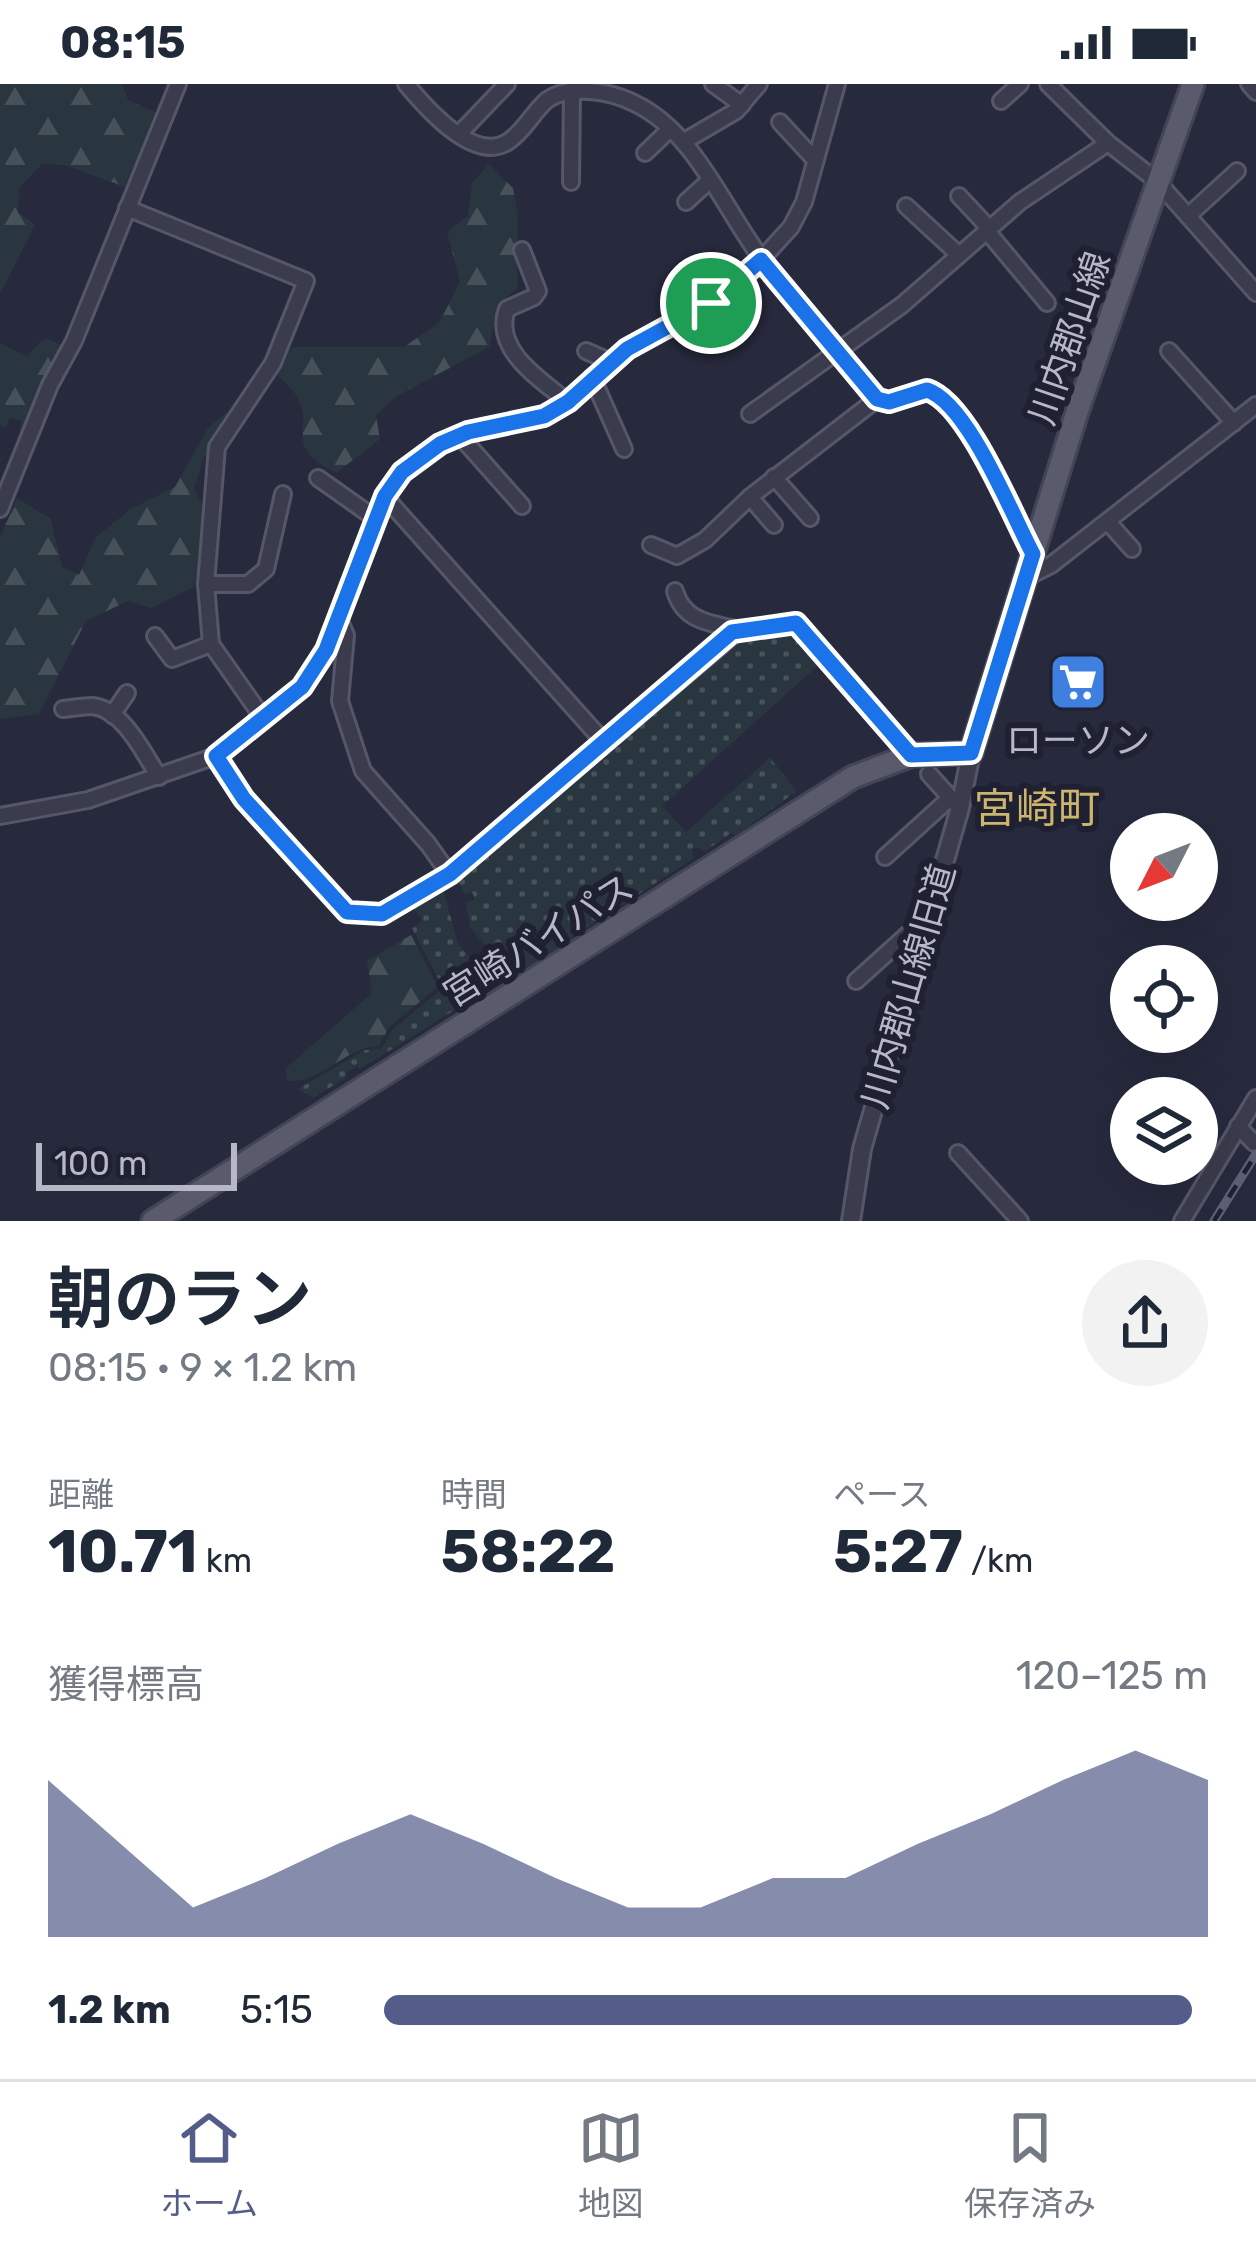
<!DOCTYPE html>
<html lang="ja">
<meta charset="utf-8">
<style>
:root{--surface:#fff;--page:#f2f2f3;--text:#1f2937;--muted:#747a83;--line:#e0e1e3;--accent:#545c8a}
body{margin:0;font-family:Rubik,"Noto Sans JP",sans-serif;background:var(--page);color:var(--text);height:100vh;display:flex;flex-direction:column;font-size:45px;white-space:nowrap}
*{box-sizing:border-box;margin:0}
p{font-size:39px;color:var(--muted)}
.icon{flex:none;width:66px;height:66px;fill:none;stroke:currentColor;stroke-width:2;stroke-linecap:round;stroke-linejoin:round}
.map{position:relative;height:1137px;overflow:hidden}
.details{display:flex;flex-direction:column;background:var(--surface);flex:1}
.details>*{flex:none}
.needle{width:78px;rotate:228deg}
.tools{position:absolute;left:1110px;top:729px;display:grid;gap:24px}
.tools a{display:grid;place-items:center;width:108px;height:108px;border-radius:50%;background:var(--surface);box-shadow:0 12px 48px #0002;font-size:60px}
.scale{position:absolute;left:36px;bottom:30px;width:201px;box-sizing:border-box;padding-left:12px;border:6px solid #b6b8c8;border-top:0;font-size:33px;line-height:42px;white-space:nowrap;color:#b6b8c8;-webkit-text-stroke:9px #1f2132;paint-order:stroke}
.pin{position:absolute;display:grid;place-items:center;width:102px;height:102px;color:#fff;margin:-51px;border:6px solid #fff;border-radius:50%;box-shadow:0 3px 12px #0007}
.round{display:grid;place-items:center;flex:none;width:126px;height:126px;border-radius:63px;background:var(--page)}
.head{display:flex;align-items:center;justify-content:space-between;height:204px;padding:0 48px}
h1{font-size:66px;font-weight:700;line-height:90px}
.metrics{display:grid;grid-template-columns:repeat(3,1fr);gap:18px;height:204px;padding:12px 48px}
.metrics div{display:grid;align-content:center}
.metrics b{font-size:60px;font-weight:700}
.metrics small{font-size:33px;font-weight:400}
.metrics p{font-size:33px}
.chart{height:336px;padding:24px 48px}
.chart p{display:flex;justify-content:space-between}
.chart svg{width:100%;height:216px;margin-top:12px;fill:var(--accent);opacity:.7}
ul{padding:0 48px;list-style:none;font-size:39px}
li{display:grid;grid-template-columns:192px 144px 1fr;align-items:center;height:90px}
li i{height:30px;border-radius:15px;background:var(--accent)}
.status{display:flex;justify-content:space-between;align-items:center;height:84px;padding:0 60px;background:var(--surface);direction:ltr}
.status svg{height:33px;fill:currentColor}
.menu{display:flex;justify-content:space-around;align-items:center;height:168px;border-top:3px solid var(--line);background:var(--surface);font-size:33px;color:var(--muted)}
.menu a{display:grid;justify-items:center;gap:6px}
.menu .selected{color:var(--accent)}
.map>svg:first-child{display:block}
.grass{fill:url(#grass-dots)}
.forest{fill:url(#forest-firs)}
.building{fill:url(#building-back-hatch);stroke:#212334;stroke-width:3}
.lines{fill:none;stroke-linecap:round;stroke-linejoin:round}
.minor-casing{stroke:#555768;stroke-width:20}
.tertiary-casing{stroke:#555768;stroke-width:22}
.primary-casing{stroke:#434556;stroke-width:27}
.minor{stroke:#3a3c4d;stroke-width:14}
.tertiary{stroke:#3a3c4d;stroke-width:16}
.primary{stroke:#595b6d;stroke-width:21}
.rail-casing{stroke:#5d5f73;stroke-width:9}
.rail{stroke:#1f2132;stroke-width:4.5;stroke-dasharray:14;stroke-linecap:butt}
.route-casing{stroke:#fff;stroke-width:24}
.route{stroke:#1a73e8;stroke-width:15}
.labels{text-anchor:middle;stroke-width:12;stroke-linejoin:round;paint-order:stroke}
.street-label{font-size:36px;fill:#b6b8c8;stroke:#1f2132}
.poi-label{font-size:36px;fill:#b6b8c8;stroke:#1f2132}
.quarter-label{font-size:42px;fill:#ccb56d;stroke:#1f2132}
</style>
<div class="status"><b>08:15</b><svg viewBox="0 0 49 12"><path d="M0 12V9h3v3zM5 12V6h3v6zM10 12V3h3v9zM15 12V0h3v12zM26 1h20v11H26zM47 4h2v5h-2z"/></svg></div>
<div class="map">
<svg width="1256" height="1137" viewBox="0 0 1256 1137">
<defs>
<pattern id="grass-dots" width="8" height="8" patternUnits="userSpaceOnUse" patternTransform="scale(3)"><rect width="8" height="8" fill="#2a363f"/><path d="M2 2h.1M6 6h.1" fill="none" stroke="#475159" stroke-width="1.8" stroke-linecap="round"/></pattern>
<pattern id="forest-firs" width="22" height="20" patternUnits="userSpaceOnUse" patternTransform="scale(3)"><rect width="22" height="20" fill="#2a363f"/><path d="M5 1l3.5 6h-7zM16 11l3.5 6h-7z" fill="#475159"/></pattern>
<pattern id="building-back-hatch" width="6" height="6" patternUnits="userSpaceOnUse" patternTransform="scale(3)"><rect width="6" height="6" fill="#43465c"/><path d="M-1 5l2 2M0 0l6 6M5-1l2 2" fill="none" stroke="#5c5f72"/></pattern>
</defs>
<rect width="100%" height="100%" fill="#27293d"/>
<g class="grass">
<polygon points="794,544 824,576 662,722 686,748 770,674 797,707 736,751 731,749 704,768 698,763 692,766 694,774 514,892 470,844 466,819 475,815 472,808 465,810 455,793 733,556"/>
<polygon points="442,801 458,860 495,901 360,985 357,982 346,989 347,993 313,1014 298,1005 365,966 381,965 392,946 443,904 412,844 422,837 410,818"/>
</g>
<g class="forest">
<polygon points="0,0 122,0 128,16 157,29 125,103 65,81 42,80 20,103 18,128 35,141 0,210"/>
<path d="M489,80L513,104L517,126V204L498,222L489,263L395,313L376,331L380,355L336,389C281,360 315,351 298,314C294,306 284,298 278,291L292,263H404L439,239L460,198L447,148L468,132L472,99Z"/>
<polygon points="48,255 64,262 24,350 20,346 21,337 10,334 5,344 0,341 0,259 27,273 40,258"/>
<polygon points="241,316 203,375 194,405 204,423 195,502 151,524 128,517 86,537 39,630 0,635 0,453 17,414 51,435 62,483 79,491 96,453 131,425 175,403 208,344"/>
<path d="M411,851L438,903L389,943L379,962C344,963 322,1000 287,997L285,985L372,909L367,877Z"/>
</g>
<polygon class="building" points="1074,576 1093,582 1082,621 1063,615"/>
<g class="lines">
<defs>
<g id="minor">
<path d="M406,0C426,24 475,81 509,57C525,46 533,28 547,16C569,0 610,7 634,19C694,47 723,123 761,174C793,219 832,259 865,303C886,323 902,315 927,306C969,320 1012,430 1033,469"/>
<polyline points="713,0 742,21"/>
<polyline points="1048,0 1108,59 1157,97 1256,209"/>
<polyline points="1249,0 1256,8"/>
<polyline points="1001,17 1020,0"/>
<polyline points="780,38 815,76"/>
<polyline points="459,50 507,0"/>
<polyline points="683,58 736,27 759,0"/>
<polyline points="645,69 670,45"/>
<polyline points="571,98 572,5"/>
<polyline points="959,112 989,144"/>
<polyline points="686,118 709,97"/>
<polyline points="906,122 958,170"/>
<polyline points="127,124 306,197 273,279 217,363 206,500 211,560 263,634"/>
<polyline points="1188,132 1237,87"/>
<polyline points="986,146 1047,219"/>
<path d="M522,166L538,207L534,213L507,225C492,266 541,296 568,318"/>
<polyline points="586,267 611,278"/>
<polyline points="1169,267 1234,339"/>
<polyline points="592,293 624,365"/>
<polyline points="750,330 902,221 1020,118 1108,59"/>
<polyline points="460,352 522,422"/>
<polyline points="774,393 810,434"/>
<polyline points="318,394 376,435"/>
<polyline points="385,413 603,657"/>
<polyline points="0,425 50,301 74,257 178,0"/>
<polyline points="1108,438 1132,465"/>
<polyline points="774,441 750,413 877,315"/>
<polyline points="651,461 677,472 705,456 750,413"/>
<polyline points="1025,494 1051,481 1256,321"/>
<polyline points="206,500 248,500 266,485 283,410"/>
<path d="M675,507C684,538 711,539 739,546"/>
<polyline points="339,535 346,551 340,617 363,687 428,760 450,791"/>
<polyline points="155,552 172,575 211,560"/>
<path d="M63,625C73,624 84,622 93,622C124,626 144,670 159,693"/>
<polyline points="112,631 127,609"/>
<polyline points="216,672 244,715 347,828 381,830 450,791 739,546 796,539 912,671"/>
<polyline points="929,690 956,720"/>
<polyline points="0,732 88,716 216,672 302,603 326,565 385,413 402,388 440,360 468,348 544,332 568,318 627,265 711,219 761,176 791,143 804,118 837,0"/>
<polyline points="885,773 950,714"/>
<polyline points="856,897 907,851 922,846"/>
<polyline points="1238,1042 1254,1059"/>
<polyline points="958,1069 1020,1137"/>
<polyline points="1182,1137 1256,1014"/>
</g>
<polyline id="tertiary" points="851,1137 862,1065 960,724 971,669"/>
<polyline id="primary" points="153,1137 853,693 912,671 971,669 1077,328 1193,0"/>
</defs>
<use href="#minor" class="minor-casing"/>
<use href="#tertiary" class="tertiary-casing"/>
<use href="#primary" class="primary-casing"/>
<use href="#minor" class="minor"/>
<use href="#tertiary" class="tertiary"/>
<use href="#primary" class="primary"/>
<defs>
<polyline id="rail" points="1214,1137 1256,1070"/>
</defs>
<use href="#rail" class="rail-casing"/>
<use href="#rail" class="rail"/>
</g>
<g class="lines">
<defs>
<path id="route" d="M761,176L877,315L889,318L927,306C968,319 1012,431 1033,470L971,669L911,671L796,539L732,548L450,790L382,830L347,828L244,715L216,672L302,603L326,566L385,412L402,388L440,360L468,348L544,332L568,318L627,265L711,219Z"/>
</defs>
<use href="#route" class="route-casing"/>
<use href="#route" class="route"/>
</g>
<defs>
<symbol id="supermarket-square" viewBox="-11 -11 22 22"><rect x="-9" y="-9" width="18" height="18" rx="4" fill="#3f7fe0" stroke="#1f2132"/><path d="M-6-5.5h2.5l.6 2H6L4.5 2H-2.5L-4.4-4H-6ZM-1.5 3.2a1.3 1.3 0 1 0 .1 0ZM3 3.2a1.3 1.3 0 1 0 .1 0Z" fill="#fff"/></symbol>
</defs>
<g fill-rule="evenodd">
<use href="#supermarket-square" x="1045" y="565" width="66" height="66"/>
</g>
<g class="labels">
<g class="street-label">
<text transform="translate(1069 254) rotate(-71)" y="13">川内郡山線</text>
<text transform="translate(538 856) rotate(-32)" y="13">宮崎バイパス</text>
<text transform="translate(908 902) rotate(-74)" y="13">川内郡山線旧道</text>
</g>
<g class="poi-label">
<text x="1078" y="669">ローソン</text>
</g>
<g class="quarter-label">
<text x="1037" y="739">宮崎町</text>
</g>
</g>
</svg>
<div class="tools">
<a><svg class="needle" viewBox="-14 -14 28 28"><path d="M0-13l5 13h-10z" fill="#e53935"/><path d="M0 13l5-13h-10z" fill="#747a83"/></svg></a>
<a><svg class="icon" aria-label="locate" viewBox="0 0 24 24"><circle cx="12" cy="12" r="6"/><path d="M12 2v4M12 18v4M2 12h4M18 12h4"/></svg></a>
<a><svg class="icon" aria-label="layers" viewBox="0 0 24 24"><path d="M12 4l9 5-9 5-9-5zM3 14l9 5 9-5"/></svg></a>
</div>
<div class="scale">100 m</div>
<div class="pin" style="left:711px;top:219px;background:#1e9e55"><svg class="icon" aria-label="arrive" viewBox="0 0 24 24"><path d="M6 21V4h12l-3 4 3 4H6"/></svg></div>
</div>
<section class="details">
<div class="head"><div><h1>朝のラン</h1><p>08:15 · 9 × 1.2 km</p></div><a class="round"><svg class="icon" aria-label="share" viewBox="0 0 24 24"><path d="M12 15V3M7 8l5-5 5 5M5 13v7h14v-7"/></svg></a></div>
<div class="metrics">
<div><p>距離</p><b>10.71<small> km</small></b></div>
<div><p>時間</p><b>58:22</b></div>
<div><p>ペース</p><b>5:27<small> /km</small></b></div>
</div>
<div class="chart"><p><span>獲得標高</span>120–125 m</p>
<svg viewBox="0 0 160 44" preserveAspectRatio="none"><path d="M0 44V12L10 25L20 38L30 32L40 25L50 19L60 25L70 32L80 38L90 38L100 32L110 32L120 25L130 19L140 12L150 6L160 12V44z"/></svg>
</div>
<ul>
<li><b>1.2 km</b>5:15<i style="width:98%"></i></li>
</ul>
</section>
<nav class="menu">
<a class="selected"><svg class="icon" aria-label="home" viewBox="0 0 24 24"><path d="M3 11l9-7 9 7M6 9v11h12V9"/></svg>ホーム</a>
<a><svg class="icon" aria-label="map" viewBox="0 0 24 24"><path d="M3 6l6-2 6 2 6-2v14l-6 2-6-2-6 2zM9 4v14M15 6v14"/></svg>地図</a>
<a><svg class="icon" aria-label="saved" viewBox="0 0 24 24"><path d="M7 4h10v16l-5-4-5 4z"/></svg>保存済み</a>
</nav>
